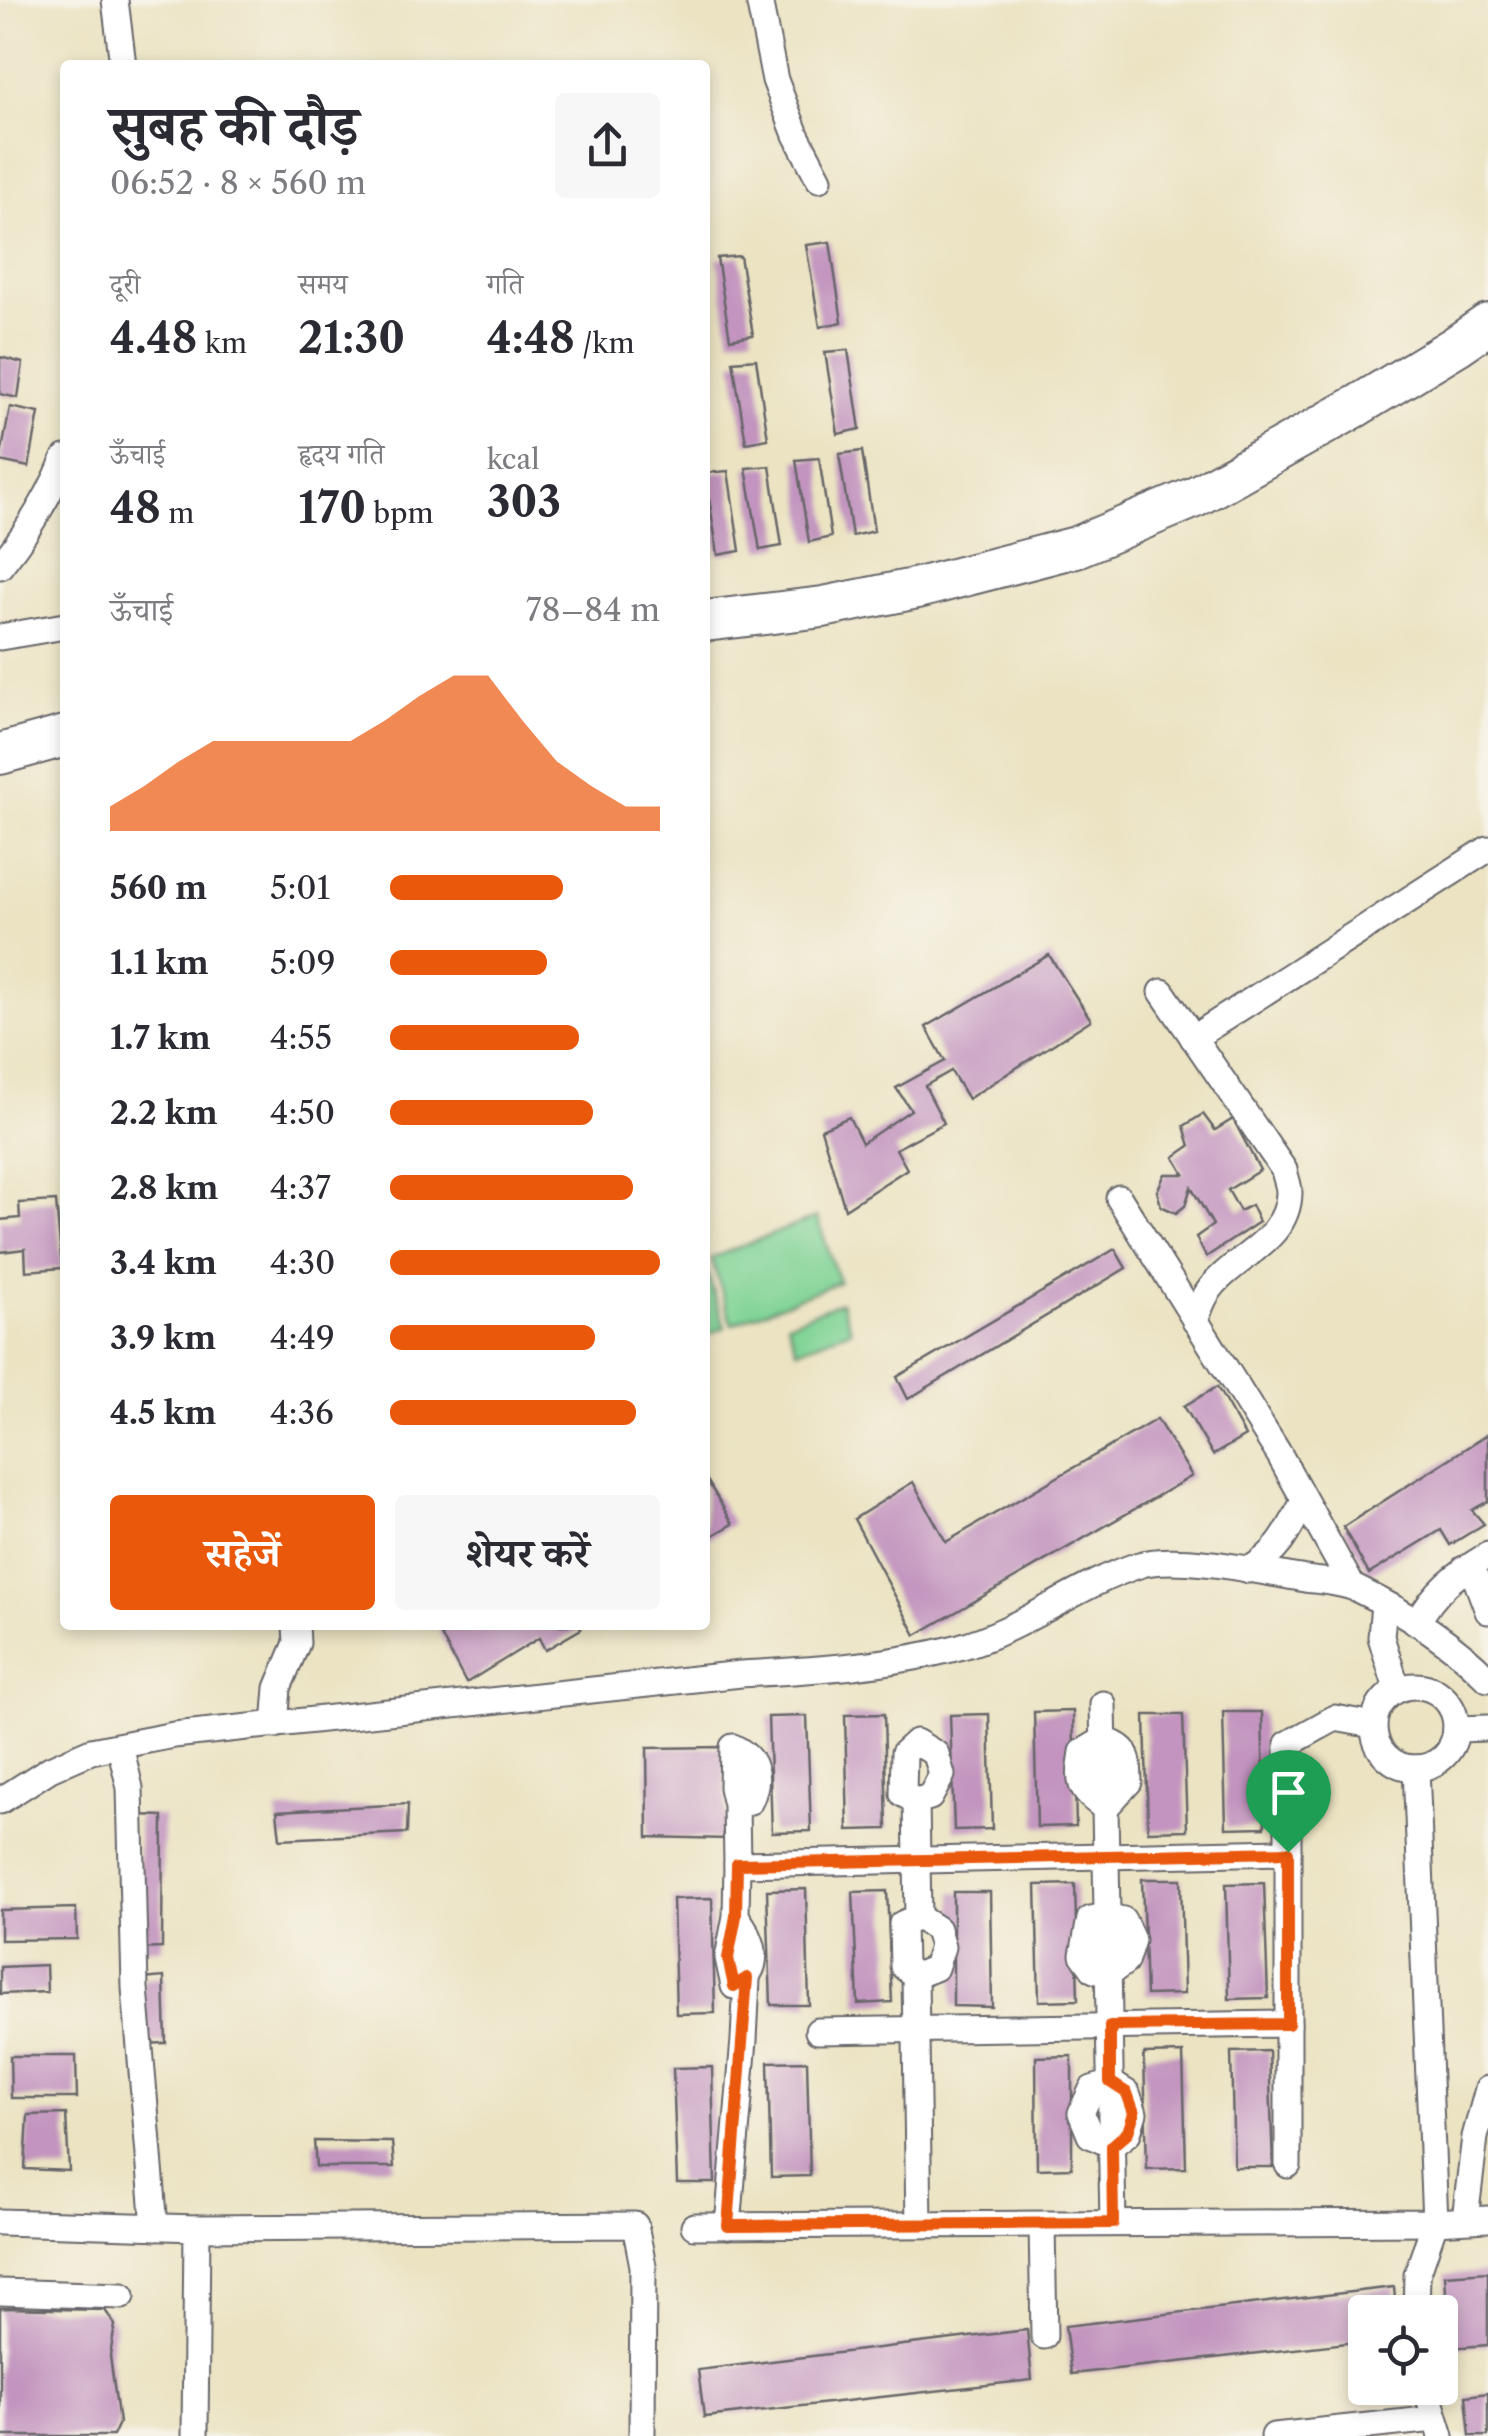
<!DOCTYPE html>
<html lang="hi">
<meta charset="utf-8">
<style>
:root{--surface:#fff;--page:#f7f7f7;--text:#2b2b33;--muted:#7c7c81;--accent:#ea580c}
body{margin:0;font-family:"Libre Caslon Text","Noto Serif Devanagari",serif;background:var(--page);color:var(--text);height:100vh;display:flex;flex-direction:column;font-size:38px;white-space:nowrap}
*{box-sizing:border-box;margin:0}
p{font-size:32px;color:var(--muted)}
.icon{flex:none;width:55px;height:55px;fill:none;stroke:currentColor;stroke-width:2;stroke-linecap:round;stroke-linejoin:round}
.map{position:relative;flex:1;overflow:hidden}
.details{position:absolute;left:60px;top:60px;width:650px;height:1570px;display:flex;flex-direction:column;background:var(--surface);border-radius:10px;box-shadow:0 5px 15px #0003}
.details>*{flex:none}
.controls{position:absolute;left:1348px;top:2295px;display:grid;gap:20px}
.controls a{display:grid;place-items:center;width:110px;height:110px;border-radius:10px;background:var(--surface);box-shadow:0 5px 15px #0003;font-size:50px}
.pin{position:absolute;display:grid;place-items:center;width:85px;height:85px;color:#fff;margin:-102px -42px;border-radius:50% 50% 50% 0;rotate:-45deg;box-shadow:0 0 10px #0007}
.pin .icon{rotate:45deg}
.round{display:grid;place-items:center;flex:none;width:105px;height:105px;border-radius:10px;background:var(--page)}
.summary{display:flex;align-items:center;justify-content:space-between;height:170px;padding:0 50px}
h1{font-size:55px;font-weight:700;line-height:75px}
.figures{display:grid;grid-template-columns:repeat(3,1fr);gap:15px;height:170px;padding:10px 50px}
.figures div{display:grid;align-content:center}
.figures b{font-size:42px;font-weight:700}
.figures small{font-size:28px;font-weight:400}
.figures p{font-size:28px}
.chart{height:280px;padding:20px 50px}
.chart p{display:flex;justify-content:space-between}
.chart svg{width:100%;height:180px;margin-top:10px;fill:var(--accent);opacity:.7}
.action{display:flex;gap:20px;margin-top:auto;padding:20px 50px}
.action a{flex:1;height:115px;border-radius:10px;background:var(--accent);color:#fff;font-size:40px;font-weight:700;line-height:115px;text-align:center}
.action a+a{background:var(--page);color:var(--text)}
ul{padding:0 50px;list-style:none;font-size:32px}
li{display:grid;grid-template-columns:160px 120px 1fr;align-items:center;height:75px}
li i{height:25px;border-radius:12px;background:var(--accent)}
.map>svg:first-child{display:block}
.green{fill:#80d395;stroke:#517a68;stroke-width:2.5}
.building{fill:#c294bf}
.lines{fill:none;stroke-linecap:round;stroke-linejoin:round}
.street-casing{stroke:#68666a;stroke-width:29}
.primary-casing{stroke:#68666a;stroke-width:44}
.street{stroke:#fff;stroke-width:25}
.primary{stroke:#fff;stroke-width:40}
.route-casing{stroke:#fff;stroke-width:20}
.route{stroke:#ea580c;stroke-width:12}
</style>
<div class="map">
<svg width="1488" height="2436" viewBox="0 0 1488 2436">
<rect width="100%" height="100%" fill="#f7f3e8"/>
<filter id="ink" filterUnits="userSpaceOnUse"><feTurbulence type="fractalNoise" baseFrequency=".01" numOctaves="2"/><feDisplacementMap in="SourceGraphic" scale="20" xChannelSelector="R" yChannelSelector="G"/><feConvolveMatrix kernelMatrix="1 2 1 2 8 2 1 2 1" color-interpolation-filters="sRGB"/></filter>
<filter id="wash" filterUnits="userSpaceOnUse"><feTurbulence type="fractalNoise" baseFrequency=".0048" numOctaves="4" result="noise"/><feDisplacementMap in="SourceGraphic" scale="40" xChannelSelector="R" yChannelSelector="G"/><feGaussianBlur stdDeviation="2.25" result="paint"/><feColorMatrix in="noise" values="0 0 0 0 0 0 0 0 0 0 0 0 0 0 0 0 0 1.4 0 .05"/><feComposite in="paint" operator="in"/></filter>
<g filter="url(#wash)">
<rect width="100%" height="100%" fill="#ebe3c2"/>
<g class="green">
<polygon points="817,1217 839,1282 732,1324 711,1258"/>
<polygon points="705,1266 725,1327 705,1336"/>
<polygon points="841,1302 851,1330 797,1350 787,1323"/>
</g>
<g id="blocks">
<g class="building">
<polygon points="830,242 842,322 820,327 806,245"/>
<polygon points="740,256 753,335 730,339 717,258"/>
<polygon points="848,350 860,429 838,434 825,352"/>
<polygon points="0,357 23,363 18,398 0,394"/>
<polygon points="756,359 768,439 746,443 733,361"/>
<polygon points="10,407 39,413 29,467 0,461"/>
<polygon points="862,451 874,531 852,536 839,454"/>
<polygon points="819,458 831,537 809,542 796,460"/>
<polygon points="770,466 782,546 760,550 746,468"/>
<polygon points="728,471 740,551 718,555 705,473"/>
<polygon points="1049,955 1091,1020 968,1099 951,1071 925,1086 944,1123 896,1149 907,1169 845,1209 821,1129 849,1117 862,1143 911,1110 896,1088 945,1061 926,1027"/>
<polygon points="1203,1114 1215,1130 1233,1119 1260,1170 1228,1190 1240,1211 1251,1205 1259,1222 1206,1257 1196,1237 1213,1225 1191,1187 1185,1206 1176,1213 1161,1206 1157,1191 1165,1174 1184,1174 1174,1157 1190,1146 1184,1126"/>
<polygon points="56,1201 62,1268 26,1271 25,1249 0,1252 0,1220 20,1218 19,1203"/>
<polygon points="1115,1249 1126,1268 908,1399 897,1377"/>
<polygon points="1217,1387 1245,1436 1213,1455 1184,1406"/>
<polygon points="1157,1419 1192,1476 916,1635 854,1519 913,1482 946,1542"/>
<polygon points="1488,1434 1488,1501 1472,1510 1484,1524 1450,1545 1441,1530 1369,1574 1343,1527"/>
<polygon points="705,1477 733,1524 705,1540"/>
<polygon points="447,1625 579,1625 581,1629 545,1650 539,1638 466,1683 438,1630"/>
<polygon points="1073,1711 1076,1826 1037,1827 1034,1712"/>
<polygon points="1223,1712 1262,1712 1265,1827 1226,1828"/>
<polygon points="884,1714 887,1829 848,1830 845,1715"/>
<polygon points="989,1714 992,1829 954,1830 950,1715"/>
<polygon points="1145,1715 1183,1715 1187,1830 1148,1831"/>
<polygon points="807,1716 811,1831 772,1832 768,1717"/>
<polygon points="723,1747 728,1839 648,1837 647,1748"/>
<polygon points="408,1804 407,1833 280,1839 277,1811"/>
<polygon points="138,1815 163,1816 162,1948 140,1949"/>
<polygon points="1142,1879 1181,1879 1184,1994 1146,1995"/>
<polygon points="1264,1883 1268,1998 1229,1999 1226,1884"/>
<polygon points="1075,1884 1078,2000 1039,2001 1036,1885"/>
<polygon points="806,1889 809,2005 771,2005 767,1890"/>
<polygon points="887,1891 892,2002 858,2004 853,1892"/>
<polygon points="953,1892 990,1892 992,2007 953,2006"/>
<polygon points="712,1898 715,2013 676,2014 673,1899"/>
<polygon points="76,1908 77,1939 0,1940 0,1910"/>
<polygon points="46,1965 47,1992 0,1994 0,1967"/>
<polygon points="164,1977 166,2043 141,2044 143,1979"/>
<polygon points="1269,2051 1273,2167 1234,2167 1231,2052"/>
<polygon points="1183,2053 1186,2168 1147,2169 1144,2054"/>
<polygon points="10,2056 76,2056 77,2098 11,2098"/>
<polygon points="1072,2056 1072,2168 1037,2169 1036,2057"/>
<polygon points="807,2061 810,2176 771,2177 768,2062"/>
<polygon points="712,2067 715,2183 677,2183 673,2068"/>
<polygon points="66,2114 69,2171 25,2169 28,2115"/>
<polygon points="314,2141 392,2142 394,2167 316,2167"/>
<polygon points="1488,2272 1488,2345 1449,2348 1445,2275"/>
<polygon points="1394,2287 1396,2312 1365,2312 1365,2341 1071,2374 1065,2326"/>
<polygon points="0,2308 105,2310 115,2325 110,2356 119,2423 113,2436 0,2436"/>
<polygon points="1027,2330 1032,2380 704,2417 698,2370"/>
<polygon points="1488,2393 1488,2436 1470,2436 1466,2396"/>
</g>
</g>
</g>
<g filter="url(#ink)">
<use href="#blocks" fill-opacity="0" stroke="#68666a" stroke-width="2.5"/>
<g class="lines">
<defs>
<g id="street">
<polyline points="115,0 123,65"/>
<polyline points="759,0 775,80 796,135 819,179"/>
<path d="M0,566C26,534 49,497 65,458"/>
<polyline points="0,637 65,626"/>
<path d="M1162,992L1284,1170C1285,1176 1289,1185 1289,1192C1289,1242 1231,1257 1208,1292C1202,1300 1199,1311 1195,1321"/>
<polyline points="1193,1038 1488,849"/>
<polyline points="1119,1198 1279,1454 1352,1586"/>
<polyline points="1464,1569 1476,1579 1488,1611"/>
<path d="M1249,1570C1281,1550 1287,1533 1304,1501"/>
<polyline points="1384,1604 1381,1637 1397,1689"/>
<path d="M1417,1623C1435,1590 1456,1574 1488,1555"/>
<circle cx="1415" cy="1727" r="41"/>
<polyline points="1103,1704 1113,2223"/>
<polyline points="275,1725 278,1688 297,1643 296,1625"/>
<polyline points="1456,1729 1488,1728"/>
<path d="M1103,1740C1130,1747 1128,1758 1129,1782L1105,1808C1078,1789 1078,1784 1083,1752Z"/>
<polygon points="916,1742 936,1754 942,1775 930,1797 916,1801 903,1794 904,1753"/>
<polyline points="120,1746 130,1788 135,1988 155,2227"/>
<polyline points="1416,1768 1435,2222 1417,2275 1416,2312"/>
<path d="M0,1801L50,1769L91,1751L174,1735L741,1674C813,1670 889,1666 959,1647C1023,1630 1076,1585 1139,1565C1176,1553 1264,1572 1305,1579C1321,1581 1342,1582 1357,1589C1403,1611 1452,1642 1488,1679"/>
<polyline points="916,1801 918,1917"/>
<polyline points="737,1864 1288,1852"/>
<path d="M736,1916C754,1940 765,1968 734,1986L728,1958L736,1916L737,1864L736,1805L732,1787L733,1747C756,1758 761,1777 750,1801L736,1805"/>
<polygon points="1107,1916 1123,1920 1132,1940 1125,1962 1108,1974 1094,1970 1083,1955 1090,1919"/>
<polyline points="915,1976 935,1968 942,1947 937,1929 918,1917 902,1924 903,1966 915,1976 919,2224"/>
<polyline points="818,2031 1288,2024"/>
<polygon points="1111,2083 1127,2093 1134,2113 1128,2133 1112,2145 1090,2135 1081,2113 1092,2089"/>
<polyline points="1288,2165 1288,1744 1335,1718 1373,1725"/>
<polyline points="1465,2219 1475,2137 1488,2089"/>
<polyline points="0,2222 197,2228 195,2436"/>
<polyline points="1042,2225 1044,2336"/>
<polyline points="694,2226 1435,2222 1488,2219"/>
<polyline points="728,2226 744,2040 747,1979"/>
<polyline points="197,2228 635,2225 643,2266 642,2436"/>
<polyline points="0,2292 122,2296"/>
<polyline points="1426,2388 1441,2436"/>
<polyline points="1274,2436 1435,2419"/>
</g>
<g id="primary">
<polyline points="705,621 823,607 918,588 1076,547 1193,498 1357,406 1456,346 1488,324"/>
<polyline points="0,754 65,736"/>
</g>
</defs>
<use href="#street" class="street-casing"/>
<use href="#primary" class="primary-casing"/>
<use href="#street" class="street"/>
<use href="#primary" class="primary"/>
</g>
</g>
<g class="lines" filter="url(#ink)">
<defs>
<polygon id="route" points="1288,1852 1288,2024 1110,2026 1110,2082 1127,2093 1134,2113 1128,2132 1112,2146 1113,2223 728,2226 747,1978 734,1986 728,1958 736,1916 737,1864"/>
</defs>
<use href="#route" class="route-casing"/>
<use href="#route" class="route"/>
</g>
</svg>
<div class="controls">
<a><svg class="icon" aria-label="locate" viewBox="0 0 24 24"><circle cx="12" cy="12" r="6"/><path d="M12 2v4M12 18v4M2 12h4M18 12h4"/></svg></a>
</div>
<div class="pin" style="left:1288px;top:1852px;background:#1e9e55"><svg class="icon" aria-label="arrive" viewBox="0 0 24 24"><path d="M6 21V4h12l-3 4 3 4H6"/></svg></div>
<section class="details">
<div class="summary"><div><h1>सुबह की दौड़</h1><p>06:52 · 8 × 560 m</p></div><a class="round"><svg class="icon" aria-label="share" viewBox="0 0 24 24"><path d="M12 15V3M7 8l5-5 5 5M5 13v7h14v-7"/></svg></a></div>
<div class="figures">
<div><p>दूरी</p><b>4.48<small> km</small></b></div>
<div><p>समय</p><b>21:30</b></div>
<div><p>गति</p><b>4:48<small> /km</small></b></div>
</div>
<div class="figures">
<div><p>ऊँचाई</p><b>48<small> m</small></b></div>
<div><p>हृदय गति</p><b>170<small> bpm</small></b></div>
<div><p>kcal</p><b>303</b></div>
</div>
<div class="chart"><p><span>ऊँचाई</span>78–84 m</p>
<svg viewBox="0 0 160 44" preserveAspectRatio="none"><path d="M0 44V38L10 33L20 27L30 22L40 22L50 22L60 22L70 22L80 17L90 11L100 6L110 6L120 17L130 27L140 33L150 38L160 38V44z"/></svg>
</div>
<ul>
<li><b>560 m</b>5:01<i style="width:64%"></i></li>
<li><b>1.1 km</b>5:09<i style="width:58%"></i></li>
<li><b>1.7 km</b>4:55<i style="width:70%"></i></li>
<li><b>2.2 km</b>4:50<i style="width:75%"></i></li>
<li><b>2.8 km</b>4:37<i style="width:90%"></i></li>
<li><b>3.4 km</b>4:30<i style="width:100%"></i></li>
<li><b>3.9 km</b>4:49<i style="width:76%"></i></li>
<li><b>4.5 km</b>4:36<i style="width:91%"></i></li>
</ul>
<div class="action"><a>सहेजें</a><a>शेयर करें</a></div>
</section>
</div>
